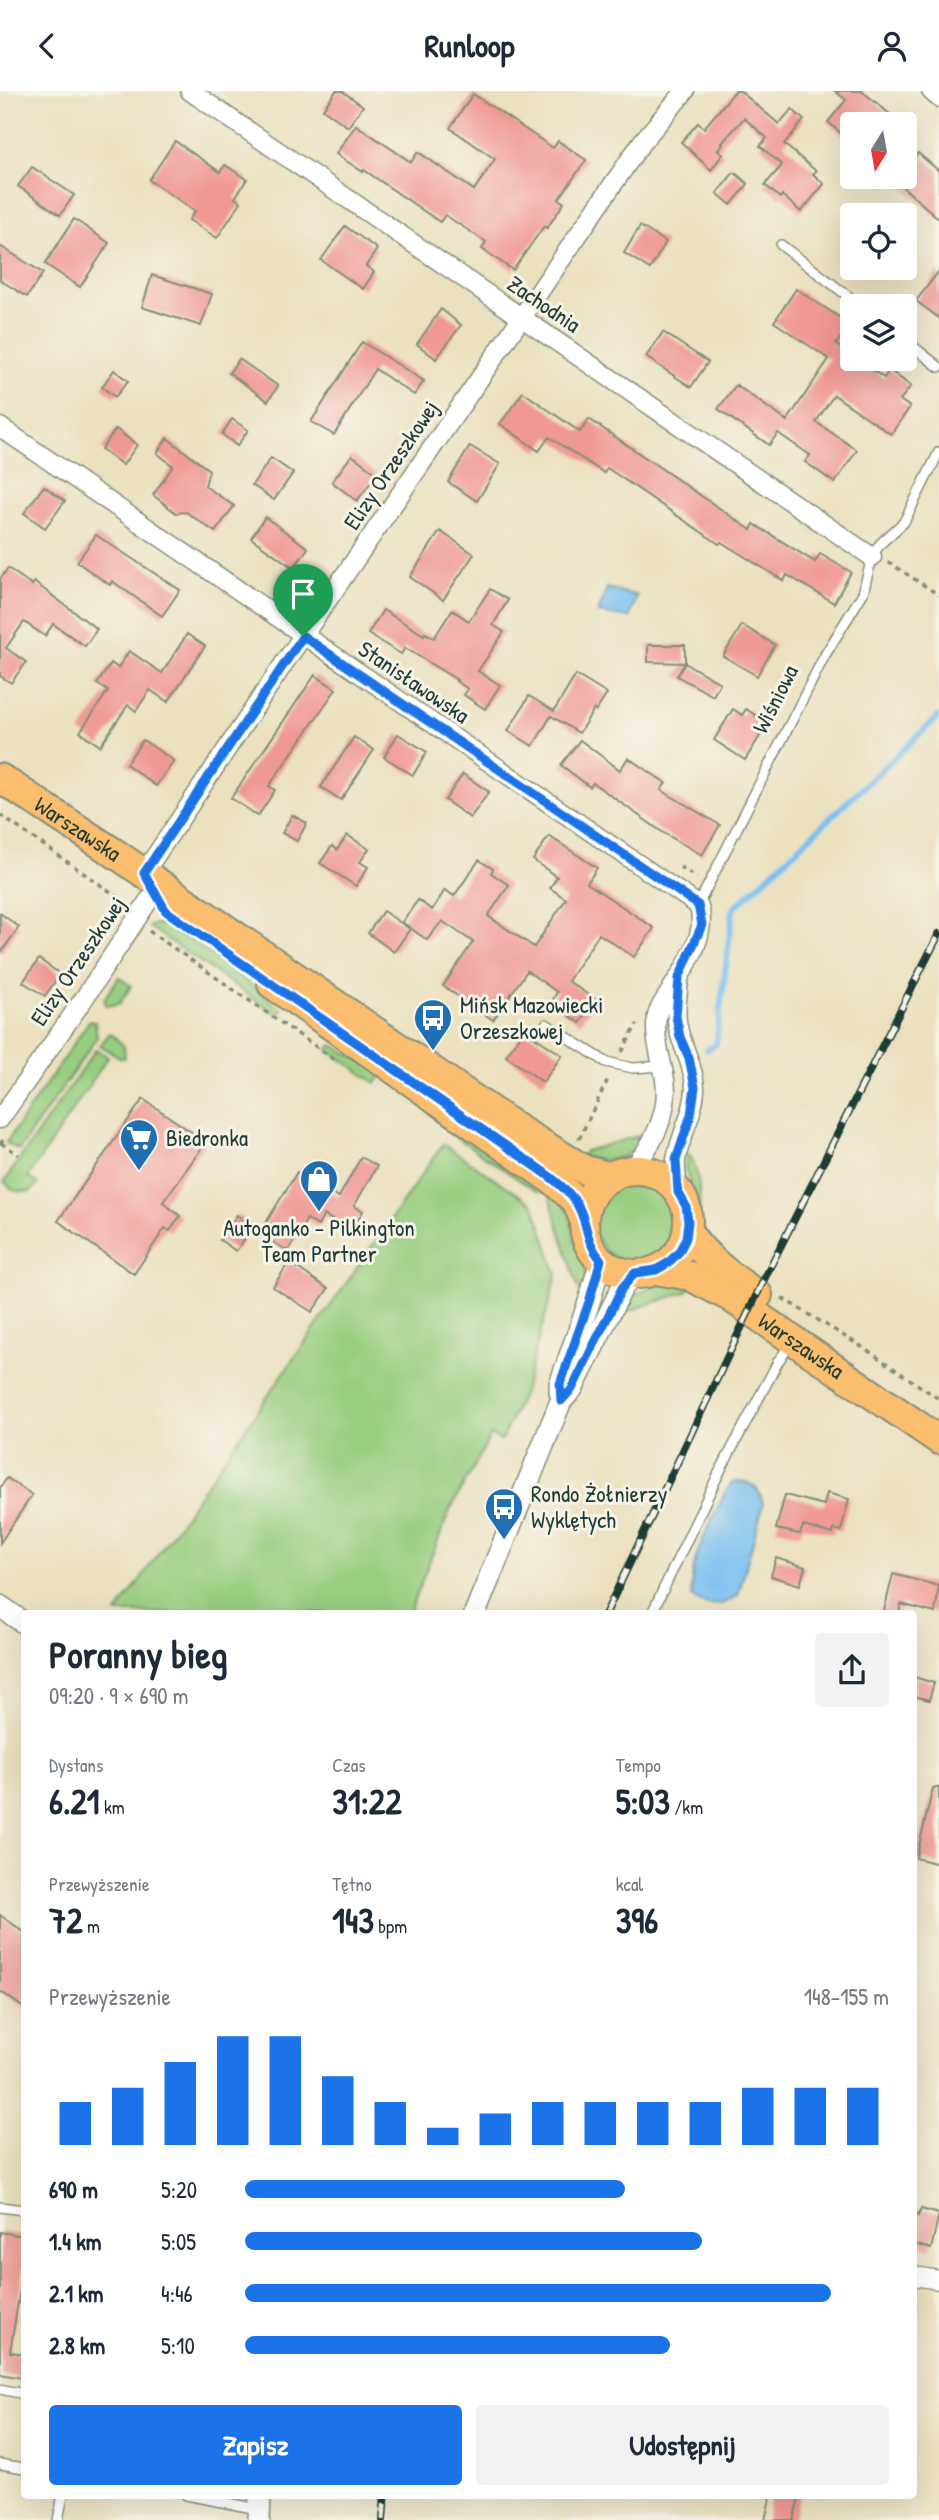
<!DOCTYPE html>
<html lang="pl">
<meta charset="utf-8">
<style>
:root{--surface:#fff;--page:#f2f2f3;--text:#1f2937;--muted:#747a83;--accent:#1a73e8}
body{margin:0;font-family:"Patrick Hand",sans-serif;background:var(--page);color:var(--text);height:100vh;display:flex;flex-direction:column;font-size:26px;white-space:nowrap}
*{box-sizing:border-box;margin:0}
p{font-size:23px;color:var(--muted)}
.icon{flex:none;width:38px;height:38px;fill:none;stroke:currentColor;stroke-width:2;stroke-linecap:round;stroke-linejoin:round}
.map{position:relative;flex:1;overflow:hidden}
.side{position:absolute;left:21px;top:1519px;width:896px;height:889px;display:flex;flex-direction:column;background:var(--surface);border-radius:7px;box-shadow:0 7px 28px #0002}
.side>*{flex:none}
.needle{width:46px;rotate:191deg}
.controls{position:absolute;left:840px;top:21px;display:grid;gap:14px}
.controls a{display:grid;place-items:center;width:77px;height:77px;border-radius:7px;background:var(--surface);box-shadow:0 7px 28px #0002;font-size:35px}
.pin{position:absolute;display:grid;place-items:center;width:60px;height:60px;color:#fff;margin:-72px -30px;border-radius:50% 50% 50% 0;rotate:-45deg;box-shadow:0 0 7px #0007}
.pin .icon{rotate:45deg}
.round{display:grid;place-items:center;flex:none;width:74px;height:74px;border-radius:7px;background:var(--page)}
.summary{display:flex;align-items:center;justify-content:space-between;height:119px;padding:0 28px}
h1{font-size:38px;font-weight:800;line-height:52px}
.metrics{display:grid;grid-template-columns:repeat(3,1fr);gap:10px;height:119px;padding:7px 28px}
.metrics div{display:grid;align-content:center}
.metrics b{font-size:35px;font-weight:800}
.metrics small{font-size:19px;font-weight:400}
.metrics p{font-size:19px}
.chart{height:196px;padding:14px 28px}
.chart p{display:flex;justify-content:space-between}
.chart svg{width:100%;height:126px;margin-top:7px;stroke:var(--accent);stroke-width:6}
.cta{display:flex;gap:14px;margin-top:auto;padding:14px 28px}
.cta a{flex:1;height:80px;border-radius:7px;background:var(--accent);color:#fff;font-size:28px;font-weight:800;line-height:80px;text-align:center}
.cta a+a{background:var(--page);color:var(--text)}
ul{padding:0 28px;list-style:none;font-size:23px}
li{display:grid;grid-template-columns:112px 84px 1fr;align-items:center;height:52px}
li i{height:18px;border-radius:9px;background:var(--accent)}
header{display:flex;justify-content:space-between;align-items:center;height:91px;padding:0 28px;background:var(--surface);font-size:32px;font-weight:800}
.map>svg:first-child{display:block}
.green{fill:#98ce80;stroke:#5c865a;stroke-width:2}
.water{fill:#79bff0;stroke:#4c7e92;stroke-width:2}
.lines{fill:none;stroke-linecap:round;stroke-linejoin:round}
.stream{stroke:#79bff0;stroke-width:6}
.building{fill:#f09893}
.service-casing{stroke:#858f7a;stroke-width:12}
.minor-casing{stroke:#858f7a;stroke-width:21}
.tertiary-casing{stroke:#858f7a;stroke-width:24}
.primary-casing{stroke:#858f7a;stroke-width:32}
.path{stroke:#858f7a;stroke-width:3.5;stroke-dasharray:5 5;stroke-linecap:butt}
.service{stroke:#fff;stroke-width:9}
.minor{stroke:#fff;stroke-width:18}
.tertiary{stroke:#fff;stroke-width:21}
.primary{stroke:#fbbd6e;stroke-width:28}
.rail-casing{stroke:#1f3d34;stroke-width:8}
.rail{stroke:#f7f3e8;stroke-width:5;stroke-dasharray:16;stroke-linecap:butt}
.route-casing{stroke:#fff;stroke-width:14}
.route{stroke:#1a73e8;stroke-width:9}
.labels{text-anchor:middle;stroke-width:6;stroke-linejoin:round;paint-order:stroke}
.street-label{font-size:23px;fill:#1f3d34;stroke:#f7f3e8}
.poi-label{font-size:23px;fill:#1f3d34;stroke:#f7f3e8;text-anchor:start}
</style>
<header><svg class="icon" aria-label="back" viewBox="0 0 24 24"><path d="M15 5l-7 7 7 7"/></svg>Runloop<svg class="icon" aria-label="person" viewBox="0 0 24 24"><circle cx="12" cy="8" r="4"/><path d="M4 21q1-7 8-7t8 7"/></svg></header>
<div class="map">
<svg width="939" height="2429" viewBox="0 0 939 2429">
<rect width="100%" height="100%" fill="#f7f3e8"/>
<filter id="ink" filterUnits="userSpaceOnUse"><feTurbulence type="fractalNoise" baseFrequency=".0143" numOctaves="2"/><feDisplacementMap in="SourceGraphic" scale="14" xChannelSelector="R" yChannelSelector="G"/><feConvolveMatrix kernelMatrix="1 2 1 2 8 2 1 2 1" color-interpolation-filters="sRGB"/></filter>
<filter id="wash" filterUnits="userSpaceOnUse"><feTurbulence type="fractalNoise" baseFrequency=".00686" numOctaves="4" result="noise"/><feDisplacementMap in="SourceGraphic" scale="28" xChannelSelector="R" yChannelSelector="G"/><feGaussianBlur stdDeviation="1.57" result="paint"/><feColorMatrix in="noise" values="0 0 0 0 0 0 0 0 0 0 0 0 0 0 0 0 0 1.4 0 .05"/><feComposite in="paint" operator="in"/></filter>
<g filter="url(#wash)">
<rect width="100%" height="100%" fill="#ebe1bf"/>
<g class="green">
<polygon points="155,833 167,834 229,876 282,919 278,924 149,836"/>
<polygon points="119,886 131,895 120,912 107,915 104,908"/>
<polygon points="89,930 95,931 97,947 19,1059 6,1052"/>
<polygon points="110,942 124,955 125,967 121,967 100,954"/>
<polygon points="332,954 380,979 381,986 376,992 328,959"/>
<polygon points="96,958 108,966 28,1086 38,1093 30,1101 15,1100 4,1091"/>
<polygon points="456,1034 545,1096 540,1101 536,1100 451,1043"/>
<path d="M638,1045L645,1046C633,1069 604,1073 582,1065L585,1060Z"/>
<polygon points="443,1053 534,1114 557,1184 524,1300 501,1350 491,1344 451,1417 410,1519 418,1522 117,1522"/>
<path d="M689,1063C699,1077 700,1103 700,1120L686,1080L685,1073Z"/>
<circle cx="635" cy="1131" r="41"/>
<polygon points="555,1102 570,1123 575,1150 586,1179 585,1196 581,1200 579,1199 550,1108"/>
<polygon points="660,1193 691,1193 686,1201 629,1220 620,1217 630,1206"/>
</g>
<g class="water">
<polygon points="607,497 637,505 629,527 598,522"/>
<path d="M739,1390C753,1391 761,1400 763,1414L738,1504C723,1516 708,1517 692,1506C688,1468 710,1434 726,1400L732,1392Z"/>
</g>
<g class="lines">
<polyline class="stream" points="707,959 716,953 733,818 939,625"/>
</g>
<g id="blocks">
<g class="building">
<polygon points="336,0 342,0 363,15 348,36 323,18"/>
<polygon points="735,0 740,0 779,33 792,18 804,29 784,53 816,80 813,83 824,93 801,121 782,104 780,107 765,94 782,74 760,55 767,47 744,27 722,52 723,53 718,59 723,63 711,79 681,51 698,32 704,37"/>
<polygon points="835,0 862,0 891,24 884,33 852,33 852,52 828,31 846,9"/>
<polygon points="473,3 553,57 558,50 586,69 559,108 564,112 547,137 544,135 513,179 482,158 486,151 445,124 440,131 364,79 363,81 336,63 356,34 411,71 418,61 474,99 495,68 450,37"/>
<polygon points="175,50 220,81 225,74 247,88 235,107 241,111 217,147 189,129 195,120 149,89"/>
<polygon points="918,62 939,80 939,128 895,89 898,86 905,86 905,78"/>
<polygon points="32,76 74,104 60,124 18,95"/>
<polygon points="734,81 748,93 731,114 717,102"/>
<polygon points="74,128 109,152 80,196 45,173"/>
<polygon points="345,135 377,158 366,175 374,181 363,198 321,169"/>
<polygon points="640,135 666,151 650,178 624,162"/>
<polygon points="0,155 43,182 27,206 0,189"/>
<polygon points="939,180 939,227 916,210"/>
<polygon points="152,184 212,203 201,235 142,216"/>
<polygon points="796,198 850,233 836,253 852,265 852,268 857,268 884,287 889,279 911,295 900,309 910,316 891,343 834,304 816,331 857,359 835,392 805,371 810,364 778,342 769,354 718,318 736,294 787,330 829,268 774,231"/>
<polygon points="441,218 461,234 436,268 417,253"/>
<polygon points="663,241 708,271 691,296 646,266"/>
<polygon points="362,251 424,290 414,304 375,278 334,344 311,331"/>
<polygon points="239,268 278,295 268,310 229,282"/>
<polygon points="114,279 128,290 115,306 102,296"/>
<polygon points="523,301 580,341 589,328 751,439 754,433 815,471 820,463 851,481 834,512 787,484 784,490 721,451 719,453 607,377 604,382 549,346 539,360 500,333"/>
<polygon points="232,328 248,339 237,355 222,343"/>
<polygon points="116,338 137,354 123,374 101,358"/>
<polygon points="167,347 209,379 205,395 234,415 215,441 186,421 176,422 153,404 173,375 157,362"/>
<polygon points="470,355 500,373 477,410 448,391"/>
<polygon points="352,364 377,383 357,410 332,391"/>
<polygon points="271,367 293,382 274,409 252,394"/>
<polygon points="44,395 65,410 45,437 24,422"/>
<polygon points="265,426 308,457 294,477 251,447"/>
<polygon points="440,440 474,463 443,509 410,486"/>
<polygon points="96,444 180,499 162,525 112,490 110,494 77,471"/>
<polygon points="8,477 32,494 34,491 97,538 85,555 53,533 45,545 24,531 6,557 26,571 11,592 0,585 0,488"/>
<polygon points="490,498 508,509 493,534 504,541 478,580 500,594 485,618 464,604 468,598 456,590 457,589 405,557 401,563 368,543 383,519 424,544 425,542 434,547 452,519 469,530"/>
<polygon points="742,534 775,554 757,585 723,565"/>
<polygon points="187,543 205,555 168,611 150,599 136,620 128,614 100,655 80,641 108,600 97,593 111,572 118,577 129,560 162,582"/>
<polygon points="648,554 685,554 685,572 648,571"/>
<polygon points="685,572 720,592 713,605 677,585"/>
<polygon points="315,584 336,598 269,695 275,699 258,725 231,707"/>
<polygon points="576,584 607,603 596,620 594,618 579,642 551,625 533,655 508,640 529,605 554,620"/>
<polygon points="733,618 742,624 746,618 768,632 745,669 714,649"/>
<polygon points="398,643 427,661 413,684 384,666"/>
<polygon points="354,646 374,659 341,709 321,696"/>
<polygon points="143,649 174,670 156,695 126,673"/>
<polygon points="580,649 620,679 628,667 666,692 661,699 720,734 702,764 662,741 593,692 590,696 561,674"/>
<polygon points="463,683 489,701 470,727 445,709"/>
<polygon points="292,724 307,732 297,750 282,742"/>
<polygon points="347,744 369,758 360,771 368,776 356,795 320,772 332,755 337,759"/>
<polygon points="549,745 597,777 587,792 654,837 634,866 599,843 568,890 596,909 580,932 551,912 557,901 527,880 493,929 443,895 473,851 442,830 427,849 402,831 418,809 432,819 445,799 454,805 479,769 493,778 491,782 509,794 488,825 534,856 566,808 550,797 557,786 533,769"/>
<polygon points="383,820 410,838 394,861 368,842"/>
<polygon points="0,822 19,836 0,863"/>
<polygon points="39,868 60,883 45,905 23,891"/>
<polygon points="524,939 562,964 543,991 506,965"/>
<polygon points="143,1008 206,1051 163,1111 180,1125 170,1140 165,1137 134,1183 58,1130"/>
<polygon points="361,1066 377,1075 354,1115 363,1120 351,1140 324,1124 318,1135 307,1128 288,1160 259,1143 297,1081 339,1106"/>
<polygon points="237,1124 253,1136 236,1160 220,1149"/>
<polygon points="289,1171 328,1198 312,1221 273,1196"/>
<polygon points="7,1387 32,1404 0,1452 0,1397"/>
<polygon points="827,1402 849,1408 841,1440 834,1438 833,1443 803,1435 800,1443 776,1438 785,1404 824,1414"/>
<polygon points="776,1467 805,1476 800,1494 771,1485"/>
<polygon points="893,1483 939,1495 935,1522 901,1513 899,1522 884,1520"/>
<polygon points="914,1586 934,1592 929,1609 914,1605"/>
<polygon points="933,1697 939,1697 939,1773 916,1767"/>
<polygon points="0,1824 24,1841 24,1917 0,1900"/>
<polygon points="921,2118 939,2123 931,2158 914,2153 914,2124 918,2125"/>
<polygon points="0,2141 24,2145 24,2174 10,2261 24,2263 22,2287 0,2283"/>
<polygon points="771,2404 800,2404 793,2429 765,2429"/>
</g>
</g>
</g>
<g filter="url(#ink)">
<use href="#blocks" fill-opacity="0" stroke="#858f7a" stroke-width="2"/>
<g class="lines">
<defs>
<g id="service">
<polyline points="781,154 861,215"/>
<polyline points="905,249 939,276"/>
<polyline points="698,814 825,564 863,502 872,466 880,453 904,431 939,361"/>
<polyline points="546,933 606,971 633,977 662,975"/>
<polyline points="652,1522 719,1382 779,1269 791,1253"/>
<polyline points="0,2116 24,2119"/>
<polyline points="0,2298 24,2303"/>
<polyline points="0,2373 24,2377"/>
<polyline points="186,2404 258,2418"/>
<polyline points="58,2429 63,2404"/>
</g>
<g id="minor">
<polyline points="190,0 872,466"/>
<polyline points="931,0 939,7"/>
<path d="M0,336L698,814C709,840 687,875 672,897C667,906 659,915 657,925C653,947 662,968 665,989C670,1021 652,1058 629,1080"/>
<polyline points="144,782 285,571 642,51 685,0"/>
<polyline points="0,1028 83,909 149,809"/>
<path d="M679,1101C677,1090 675,1080 676,1069C680,1044 695,1021 695,996C694,977 685,961 680,944C674,926 677,909 679,890"/>
<polyline points="914,2185 939,2189"/>
</g>
<g id="tertiary">
<polyline points="560,1301 560,1293 589,1211 601,1169"/>
<polyline points="0,1515 24,1532"/>
<polyline points="475,1522 561,1310 572,1298 622,1197 635,1182"/>
<polyline points="259,2429 260,2404"/>
</g>
<g id="primary">
<path id="s1" d="M0,687L113,761L519,1039L585,1079L612,1086"/>
<polyline points="272,893 555,1091 576,1110 584,1128"/>
<circle cx="636" cy="1131" r="52"/>
<path d="M687,1140C705,1167 731,1186 758,1204"/>
<path id="s2" d="M656,1179L690,1185L730,1206L939,1349"/>
</g>
</defs>
<use href="#service" class="service-casing"/>
<use href="#minor" class="minor-casing"/>
<use href="#tertiary" class="tertiary-casing"/>
<use href="#primary" class="primary-casing"/>
<g class="path">
<polyline points="888,471 939,504"/>
<polyline points="0,724 118,806"/>
<polyline points="680,776 697,787"/>
<polyline points="149,840 338,971"/>
<polyline points="622,961 637,933"/>
<polyline points="579,1048 609,986"/>
<polyline points="1,1052 19,1064"/>
<polyline points="0,1053 6,1045"/>
<polyline points="782,1207 867,1259 939,1308"/>
</g>
<use href="#service" class="service"/>
<use href="#minor" class="minor"/>
<use href="#tertiary" class="tertiary"/>
<use href="#primary" class="primary"/>
<defs>
<g id="rail">
<polyline points="606,1522 769,1178 939,843"/>
<polyline points="383,2429 385,2404"/>
</g>
</defs>
<use href="#rail" class="rail-casing"/>
<use href="#rail" class="rail"/>
</g>
</g>
<g class="lines" filter="url(#ink)">
<defs>
<path id="route" d="M303,545L698,814L702,834L679,887L676,925L680,946L689,967L695,996L691,1024L676,1069L678,1101L686,1115L688,1131L686,1147L679,1161L668,1172L656,1179L635,1182L622,1197L572,1298L561,1310L560,1293L589,1211L601,1169C584,1148 589,1134 577,1113C564,1091 525,1069 503,1053L166,820L144,782Z"/>
</defs>
<use href="#route" class="route-casing"/>
<use href="#route" class="route"/>
</g>
<defs>
<symbol id="bus-pin" viewBox="-11 -11 22 30"><path d="M0 17L-7.5 6A9.5 9.5 0 1 1 7.5 6Z" fill="#1f6fb2" stroke="#f7f3e8"/><path d="M-5-6H5V4H4V6H2V4H-2V6H-4V4H-5ZM-3.5-4V0h7V-4ZM-3.5 1.2v1.5H-2V1.2ZM2 1.2v1.5H3.5V1.2Z" fill="#fff"/></symbol>
<symbol id="supermarket-pin" viewBox="-11 -11 22 30"><path d="M0 17L-7.5 6A9.5 9.5 0 1 1 7.5 6Z" fill="#1f6fb2" stroke="#f7f3e8"/><path d="M-6-5.5h2.5l.6 2H6L4.5 2H-2.5L-4.4-4H-6ZM-1.5 3.2a1.3 1.3 0 1 0 .1 0ZM3 3.2a1.3 1.3 0 1 0 .1 0Z" fill="#fff"/></symbol>
<symbol id="shop-pin" viewBox="-11 -11 22 30"><path d="M0 17L-7.5 6A9.5 9.5 0 1 1 7.5 6Z" fill="#1f6fb2" stroke="#f7f3e8"/><path d="M-5-2.5h2.3a2.7 3.5 0 0 1 5.4 0H5L5.5 6h-11ZM-1.5-2.5h3a1.5 2.3 0 0 0-3 0Z" fill="#fff"/></symbol>
</defs>
<g fill-rule="evenodd">
<use href="#bus-pin" x="411" y="905" width="44" height="60"/>
<use href="#supermarket-pin" x="117" y="1025" width="44" height="60"/>
<use href="#shop-pin" x="297" y="1066" width="44" height="60"/>
<use href="#bus-pin" x="482" y="1394" width="44" height="60"/>
</g>
<g class="labels">
<g class="street-label">
<text transform="translate(544 213) rotate(34)" y="8">Zachodnia</text>
<text transform="translate(391 374) rotate(-56)" y="8">Elizy Orzeszkowej</text>
<text transform="translate(414 591) rotate(34)" y="8">Stanisławowska</text>
<text transform="translate(775 608) rotate(-63)" y="8">Wiśniowa</text>
<text dy="8" stroke="none"><textPath href="#s1" startOffset="93">Warszawska</textPath></text>
<text transform="translate(78 870) rotate(-56)" y="8">Elizy Orzeszkowej</text>
<text dy="8" stroke="none"><textPath href="#s2" startOffset="166">Warszawska</textPath></text>
</g>
<g class="poi-label">
<text x="460" y="922">Mińsk Mazowiecki<tspan x="460" dy="26">Orzeszkowej</tspan></text>
<text x="166" y="1055">Biedronka</text>
<text x="319" y="1145" text-anchor="middle">Autoganko – Pilkington<tspan x="319" dy="26">Team Partner</tspan></text>
<text x="531" y="1411">Rondo Żołnierzy<tspan x="531" dy="26">Wyklętych</tspan></text>
</g>
</g>
</svg>
<div class="controls">
<a><svg class="needle" viewBox="-14 -14 28 28"><path d="M0-13l5 13h-10z" fill="#e53935"/><path d="M0 13l5-13h-10z" fill="#747a83"/></svg></a>
<a><svg class="icon" aria-label="locate" viewBox="0 0 24 24"><circle cx="12" cy="12" r="6"/><path d="M12 2v4M12 18v4M2 12h4M18 12h4"/></svg></a>
<a><svg class="icon" aria-label="layers" viewBox="0 0 24 24"><path d="M12 4l9 5-9 5-9-5zM3 14l9 5 9-5"/></svg></a>
</div>
<div class="pin" style="left:303px;top:545px;background:#1e9e55"><svg class="icon" aria-label="arrive" viewBox="0 0 24 24"><path d="M6 21V4h12l-3 4 3 4H6"/></svg></div>
<section class="side">
<div class="summary"><div><h1>Poranny bieg</h1><p>09:20 · 9 × 690 m</p></div><a class="round"><svg class="icon" aria-label="share" viewBox="0 0 24 24"><path d="M12 15V3M7 8l5-5 5 5M5 13v7h14v-7"/></svg></a></div>
<div class="metrics">
<div><p>Dystans</p><b>6.21<small> km</small></b></div>
<div><p>Czas</p><b>31:22</b></div>
<div><p>Tempo</p><b>5:03<small> /km</small></b></div>
</div>
<div class="metrics">
<div><p>Przewyższenie</p><b>72<small> m</small></b></div>
<div><p>Tętno</p><b>143<small> bpm</small></b></div>
<div><p>kcal</p><b>396</b></div>
</div>
<div class="chart"><p><span>Przewyższenie</span>148–155 m</p>
<svg viewBox="0 0 160 44" preserveAspectRatio="none"><path d="M5 44V29M15 44V24M25 44V15M35 44V6M45 44V6M55 44V20M65 44V29M75 44V38M85 44V33M95 44V29M105 44V29M115 44V29M125 44V29M135 44V24M145 44V24M155 44V24"/></svg>
</div>
<ul>
<li><b>690 m</b>5:20<i style="width:59%"></i></li>
<li><b>1.4 km</b>5:05<i style="width:71%"></i></li>
<li><b>2.1 km</b>4:46<i style="width:91%"></i></li>
<li><b>2.8 km</b>5:10<i style="width:66%"></i></li>
</ul>
<div class="cta"><a>Zapisz</a><a>Udostępnij</a></div>
</section>
</div>
